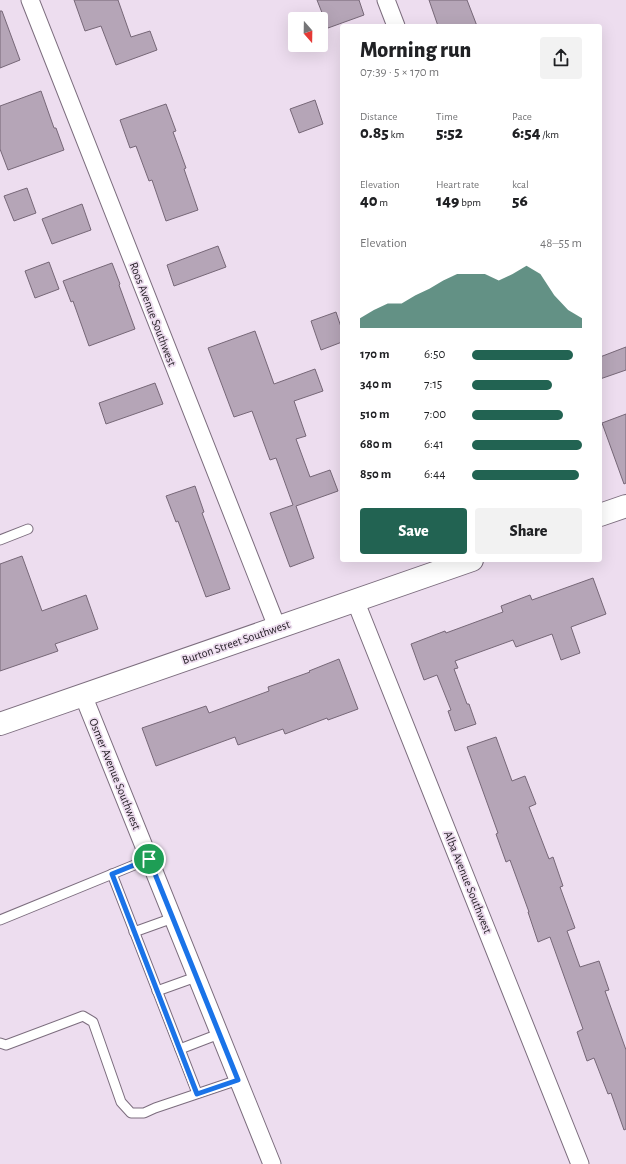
<!DOCTYPE html>
<meta charset="utf-8">
<style>
:root{--surface:#fff;--page:#f2f2f2;--text:#202124;--muted:#757577;--accent:#226352}
body{margin:0;font-family:"Alegreya Sans",sans-serif;background:var(--page);color:var(--text);height:100vh;display:flex;flex-direction:column;font-size:15px;white-space:nowrap}
*{box-sizing:border-box;margin:0}
p{font-size:13px;color:var(--muted)}
.icon{flex:none;width:22px;height:22px;fill:none;stroke:currentColor;stroke-width:2;stroke-linecap:round;stroke-linejoin:round}
.map{position:relative;flex:1;overflow:hidden}
.details{position:absolute;left:340px;top:24px;width:262px;height:538px;display:flex;flex-direction:column;background:var(--surface);border-radius:4px;box-shadow:0 4px 16px #0002}
.details>*{flex:none}
.needle{width:26px;rotate:160deg}
.buttons{position:absolute;left:288px;top:12px;display:grid;gap:8px}
.buttons a{display:grid;place-items:center;width:40px;height:40px;border-radius:4px;background:var(--surface);box-shadow:0 4px 16px #0002;font-size:20px}
.pin{position:absolute;display:grid;place-items:center;width:34px;height:34px;color:#fff;margin:-17px;border:2px solid #fff;border-radius:50%;box-shadow:0 1px 4px #0007}
.round{display:grid;place-items:center;flex:none;width:42px;height:42px;border-radius:4px;background:var(--page)}
.summary{display:flex;align-items:center;justify-content:space-between;height:68px;padding:0 20px}
h1{font-size:22px;font-weight:800;line-height:30px}
.metrics{display:grid;grid-template-columns:repeat(3,1fr);gap:6px;height:68px;padding:4px 20px}
.metrics div{display:grid;align-content:center}
.metrics b{font-size:17px;font-weight:800}
.metrics small{font-size:11px;font-weight:400}
.metrics p{font-size:11px}
.chart{height:112px;padding:8px 20px}
.chart p{display:flex;justify-content:space-between}
.chart svg{width:100%;height:72px;margin-top:4px;fill:var(--accent);opacity:.7}
.cta{display:flex;gap:8px;margin-top:auto;padding:8px 20px}
.cta a{flex:1;height:46px;border-radius:4px;background:var(--accent);color:#fff;font-size:16px;font-weight:800;line-height:46px;text-align:center}
.cta a+a{background:var(--page);color:var(--text)}
ul{padding:0 20px;list-style:none;font-size:13px}
li{display:grid;grid-template-columns:64px 48px 1fr;align-items:center;height:30px}
li i{height:10px;border-radius:5px;background:var(--accent)}
.map>svg:first-child{display:block}
.building{fill:#b5a5b7;stroke:#766777}
.lines{fill:none;stroke-linecap:round;stroke-linejoin:round}
.lane-casing{stroke:#7c6d7e;stroke-width:11}
.street-casing{stroke:#7c6d7e;stroke-width:19}
.secondary-casing{stroke:#7c6d7e;stroke-width:24}
.lane{stroke:#fff;stroke-width:9}
.street{stroke:#fff;stroke-width:17}
.secondary{stroke:#fff;stroke-width:22}
.route-casing{stroke:#fff;stroke-width:8}
.route{stroke:#1a73e8;stroke-width:5}
.labels{text-anchor:middle;stroke-width:3.5;stroke-linejoin:round;paint-order:stroke}
.street-label{font-size:12px;fill:#221c23;stroke:#edddef}
</style>
<div class="map">
<svg width="626" height="1164" viewBox="0 0 626 1164">
<rect width="100%" height="100%" fill="#edddef"/>
<g class="building">
<polygon points="74,0 118,0 131,37 150,31 157,50 116,65 101,26 85,31"/>
<polygon points="317,0 359,0 364,15 328,28"/>
<polygon points="429,0 467,0 477,26 438,26"/>
<polygon points="0,11 2,11 20,60 0,68"/>
<polygon points="41,91 54,128 56,128 64,150 8,170 0,149 0,106"/>
<polygon points="315,100 323,124 299,133 290,109"/>
<polygon points="166,104 176,131 173,132 186,168 184,169 198,210 166,221 152,180 149,181 136,146 130,148 120,120"/>
<polygon points="27,188 36,213 14,221 4,196"/>
<polygon points="82,204 91,230 52,244 42,219"/>
<polygon points="218,246 226,267 174,286 167,265"/>
<polygon points="49,262 59,289 35,298 25,271"/>
<polygon points="112,263 120,284 119,285 135,329 89,346 73,301 71,302 63,281"/>
<polygon points="336,312 342,330 342,342 321,350 311,321"/>
<polygon points="255,331 274,384 315,369 323,391 294,401 306,436 296,439 310,477 330,470 338,491 296,506 314,558 290,567 270,513 293,505 276,458 270,460 252,411 234,417 208,348"/>
<polygon points="626,347 626,370 600,379 600,357"/>
<polygon points="155,383 163,404 106,424 99,403"/>
<polygon points="626,414 626,483 624,484 602,423"/>
<polygon points="195,486 204,512 202,513 230,589 206,597 178,521 176,522 166,496"/>
<polygon points="22,556 42,611 86,595 98,629 55,644 58,651 0,671 0,564"/>
<polygon points="593,578 606,614 571,627 580,653 561,660 552,634 516,647 513,640 455,661 458,668 454,669 467,704 469,704 476,724 455,731 448,711 451,710 437,675 424,680 411,644 445,631 446,633 503,612 501,606 530,595 532,600"/>
<polygon points="339,659 358,709 328,720 327,718 285,734 283,729 238,745 235,737 156,766 142,728 206,706 209,713 269,691 268,687 310,672 309,671"/>
<polygon points="496,737 512,781 525,776 536,804 529,807 549,859 553,857 563,886 560,887 575,928 567,931 580,967 599,961 609,990 605,991 626,1050 626,1129 624,1130 611,1093 608,1094 594,1058 587,1061 577,1032 583,1029 550,937 538,942 528,912 529,912 510,860 506,862 496,834 498,833 467,747"/>
</g>
<g class="lines">
<defs>
<g id="lane">
<polyline points="0,540 28,529"/>
<polyline points="112,874 197,1093"/>
<polyline points="0,920 149,859"/>
<polyline points="134,932 173,918"/>
<polyline points="157,991 196,977"/>
<polyline points="0,1043 6,1045 83,1016 93,1022 121,1102 131,1113 144,1113 155,1108 238,1080"/>
<polyline points="180,1049 219,1034"/>
</g>
<g id="street">
<polyline points="30,0 277,627"/>
<polyline points="386,0 396,26"/>
<polyline points="355,600 580,1164"/>
<polyline points="83,695 272,1164"/>
</g>
<g id="secondary">
<polyline points="600,515 626,506"/>
<polyline points="0,724 472,560"/>
</g>
</defs>
<use href="#lane" class="lane-casing"/>
<use href="#street" class="street-casing"/>
<use href="#secondary" class="secondary-casing"/>
<use href="#lane" class="lane"/>
<use href="#street" class="street"/>
<use href="#secondary" class="secondary"/>
</g>
<g class="lines">
<defs>
<polygon id="route" points="149,859 238,1080 197,1094 112,874"/>
</defs>
<use href="#route" class="route-casing"/>
<use href="#route" class="route"/>
</g>
<g class="labels">
<g class="street-label">
<text transform="translate(153 314) rotate(69)" y="4">Roos Avenue Southwest</text>
<text transform="translate(236 642) rotate(-19)" y="4">Burton Street Southwest</text>
<text transform="translate(115 774) rotate(68)" y="4">Osmer Avenue Southwest</text>
<text transform="translate(468 882) rotate(68)" y="4">Alba Avenue Southwest</text>
</g>
</g>
</svg>
<div class="buttons">
<a><svg class="needle" viewBox="-14 -14 28 28"><path d="M0-13l5 13h-10z" fill="#e53935"/><path d="M0 13l5-13h-10z" fill="#757577"/></svg></a>
</div>
<div class="pin" style="left:149px;top:859px;background:#1e9e55"><svg class="icon" aria-label="arrive" viewBox="0 0 24 24"><path d="M6 21V4h12l-3 4 3 4H6"/></svg></div>
<section class="details">
<div class="summary"><div><h1>Morning run</h1><p>07:39 · 5 × 170 m</p></div><a class="round"><svg class="icon" aria-label="share" viewBox="0 0 24 24"><path d="M12 15V3M7 8l5-5 5 5M5 13v7h14v-7"/></svg></a></div>
<div class="metrics">
<div><p>Distance</p><b>0.85<small> km</small></b></div>
<div><p>Time</p><b>5:52</b></div>
<div><p>Pace</p><b>6:54<small> /km</small></b></div>
</div>
<div class="metrics">
<div><p>Elevation</p><b>40<small> m</small></b></div>
<div><p>Heart rate</p><b>149<small> bpm</small></b></div>
<div><p>kcal</p><b>56</b></div>
</div>
<div class="chart"><p><span>Elevation</span>48–55 m</p>
<svg viewBox="0 0 160 44" preserveAspectRatio="none"><path d="M0 44V38L10 33L20 29L30 29L40 24L50 20L60 15L70 11L80 11L90 11L100 15L110 11L120 6L130 11L140 24L150 33L160 38V44z"/></svg>
</div>
<ul>
<li><b>170 m</b>6:50<i style="width:92%"></i></li>
<li><b>340 m</b>7:15<i style="width:73%"></i></li>
<li><b>510 m</b>7:00<i style="width:83%"></i></li>
<li><b>680 m</b>6:41<i style="width:100%"></i></li>
<li><b>850 m</b>6:44<i style="width:97%"></i></li>
</ul>
<div class="cta"><a>Save</a><a>Share</a></div>
</section>
</div>
